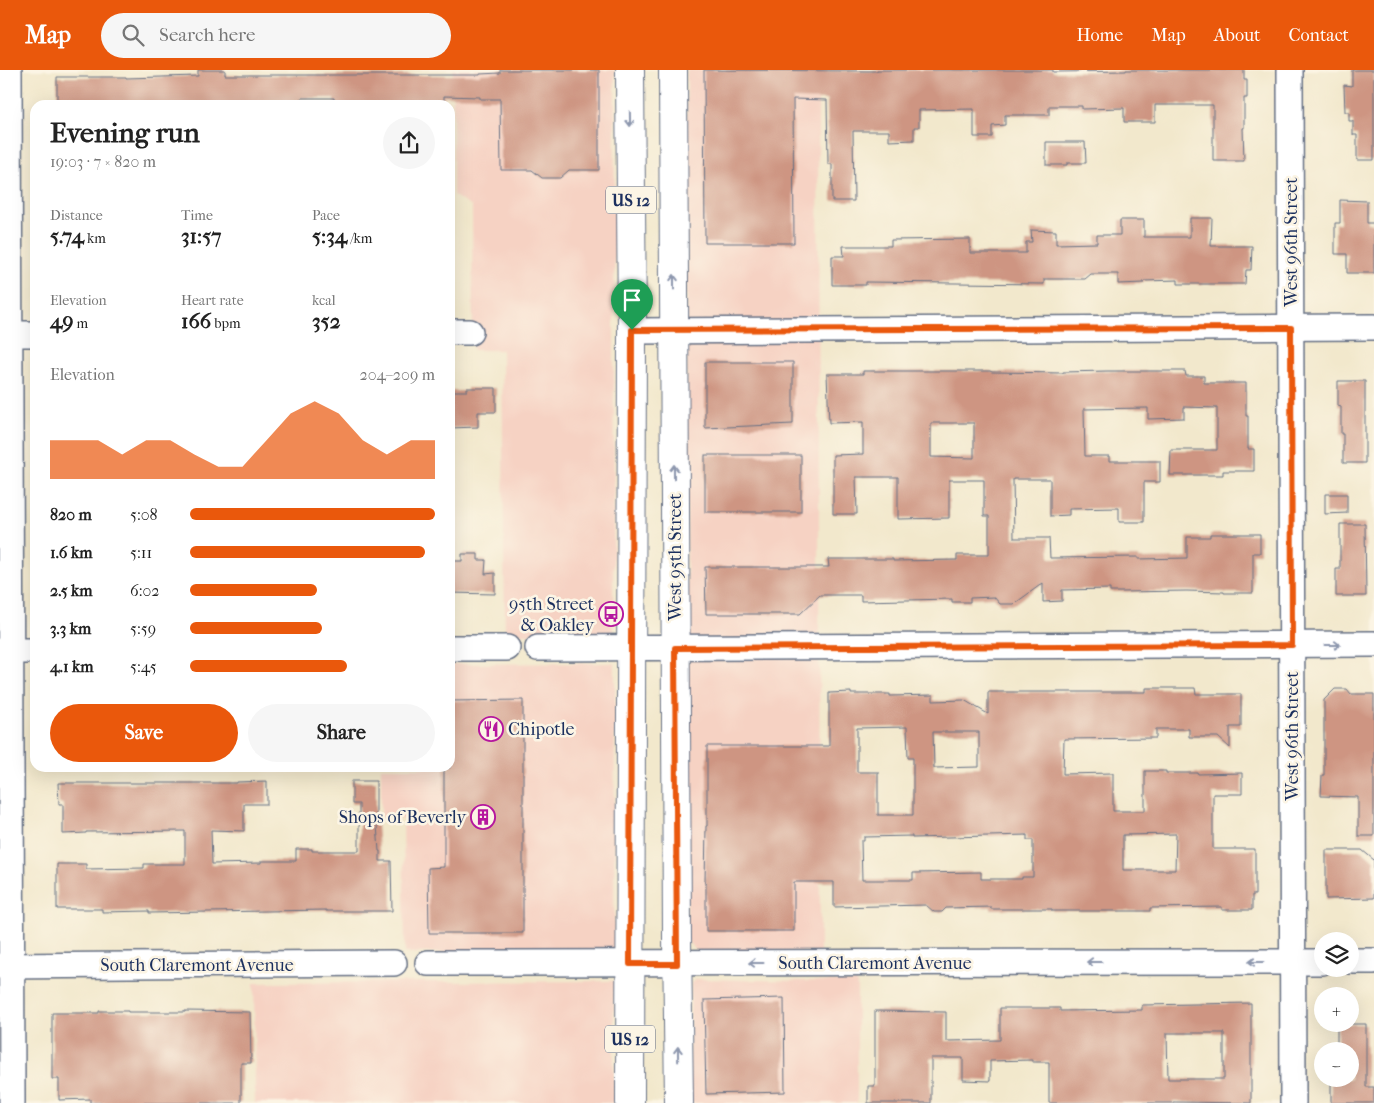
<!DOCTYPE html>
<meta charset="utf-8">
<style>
:root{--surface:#fff;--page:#f6f6f6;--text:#222;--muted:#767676;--accent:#ea580c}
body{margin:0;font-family:"IM FELL French Canon",serif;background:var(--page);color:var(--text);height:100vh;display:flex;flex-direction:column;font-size:19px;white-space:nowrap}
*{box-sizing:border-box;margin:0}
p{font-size:16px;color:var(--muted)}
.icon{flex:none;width:28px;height:28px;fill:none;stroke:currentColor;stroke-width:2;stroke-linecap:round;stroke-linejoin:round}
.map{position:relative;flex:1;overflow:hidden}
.drawer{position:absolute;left:30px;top:30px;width:425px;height:672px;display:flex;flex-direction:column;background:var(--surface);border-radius:15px;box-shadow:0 5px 20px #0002}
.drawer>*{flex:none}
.fabs{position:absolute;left:1314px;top:862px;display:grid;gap:10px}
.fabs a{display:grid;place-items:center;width:45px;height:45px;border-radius:50%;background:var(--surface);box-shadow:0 5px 20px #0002;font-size:25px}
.pin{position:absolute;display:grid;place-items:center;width:42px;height:42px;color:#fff;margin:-51px -21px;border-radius:50% 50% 50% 0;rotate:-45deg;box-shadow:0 0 5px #0007}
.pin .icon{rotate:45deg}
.round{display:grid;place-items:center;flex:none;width:52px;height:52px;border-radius:26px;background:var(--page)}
.overview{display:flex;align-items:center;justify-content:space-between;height:85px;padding:0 20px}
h1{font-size:28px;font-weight:700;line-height:38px}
.figures{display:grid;grid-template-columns:repeat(3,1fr);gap:8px;height:85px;padding:5px 20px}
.figures div{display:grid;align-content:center}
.figures b{font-size:21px;font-weight:700}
.figures small{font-size:14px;font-weight:400}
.figures p{font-size:14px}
.chart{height:140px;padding:10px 20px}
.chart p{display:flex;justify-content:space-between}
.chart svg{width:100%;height:90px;margin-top:5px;fill:var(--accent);opacity:.7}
.primary-button{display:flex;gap:10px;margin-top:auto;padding:10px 20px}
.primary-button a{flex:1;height:58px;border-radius:30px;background:var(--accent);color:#fff;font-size:20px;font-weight:700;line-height:58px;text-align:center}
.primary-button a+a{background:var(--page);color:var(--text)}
ul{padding:0 20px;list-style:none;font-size:16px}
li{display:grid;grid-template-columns:80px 60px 1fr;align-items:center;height:38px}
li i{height:12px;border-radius:6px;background:var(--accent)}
header{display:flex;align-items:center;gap:30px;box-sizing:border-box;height:70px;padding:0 25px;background:var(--accent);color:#fff}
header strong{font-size:24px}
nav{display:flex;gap:28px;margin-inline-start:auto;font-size:18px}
.search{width:350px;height:45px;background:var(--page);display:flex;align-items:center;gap:12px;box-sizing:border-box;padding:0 18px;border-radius:28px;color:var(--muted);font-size:19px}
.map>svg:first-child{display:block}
.built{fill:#f6d2c3}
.building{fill:#ce9582;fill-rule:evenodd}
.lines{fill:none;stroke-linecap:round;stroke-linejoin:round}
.street-casing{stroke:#667084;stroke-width:28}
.primary-casing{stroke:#667084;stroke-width:30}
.street{stroke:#fff;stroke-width:25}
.primary{stroke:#fff;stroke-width:28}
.oneway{stroke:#8d97ae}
.route-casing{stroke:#fff;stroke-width:10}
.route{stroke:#ea580c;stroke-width:6}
.labels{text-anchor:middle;stroke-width:5;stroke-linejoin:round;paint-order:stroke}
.shield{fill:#fcf5e5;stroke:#5e6a86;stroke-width:1}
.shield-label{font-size:16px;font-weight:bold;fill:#1b2f5e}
.street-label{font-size:18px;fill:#1b2f5e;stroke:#fcf5e5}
.poi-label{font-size:18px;fill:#1b2f5e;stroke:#fcf5e5;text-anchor:end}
</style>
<header>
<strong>Map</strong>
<div class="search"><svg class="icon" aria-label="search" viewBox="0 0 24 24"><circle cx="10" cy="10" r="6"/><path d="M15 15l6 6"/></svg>Search here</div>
<nav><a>Home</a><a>Map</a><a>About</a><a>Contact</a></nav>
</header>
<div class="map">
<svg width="1374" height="1033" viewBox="0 0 1374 1033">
<rect width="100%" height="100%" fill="#fcf5e5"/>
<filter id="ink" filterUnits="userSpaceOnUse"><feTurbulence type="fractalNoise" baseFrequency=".02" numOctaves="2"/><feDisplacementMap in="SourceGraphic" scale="10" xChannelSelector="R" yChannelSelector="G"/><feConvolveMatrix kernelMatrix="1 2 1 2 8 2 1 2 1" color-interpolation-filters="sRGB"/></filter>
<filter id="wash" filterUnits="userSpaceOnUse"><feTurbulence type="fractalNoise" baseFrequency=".0096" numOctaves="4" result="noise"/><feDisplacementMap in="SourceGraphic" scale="20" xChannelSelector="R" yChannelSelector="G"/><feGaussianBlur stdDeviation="1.12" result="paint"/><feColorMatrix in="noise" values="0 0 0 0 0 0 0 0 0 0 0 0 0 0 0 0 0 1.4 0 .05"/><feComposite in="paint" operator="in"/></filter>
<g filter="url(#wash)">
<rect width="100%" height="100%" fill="#f2e8cc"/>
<g class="built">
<polygon points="453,0 615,0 613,564 505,564 502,280 473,280 472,137 453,125"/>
<polygon points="687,0 818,0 820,882 700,882 694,879 687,870"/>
<polygon points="615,593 614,880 405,883 403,749 381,749 381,698 450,698 450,594"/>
<polygon points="697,909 857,912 857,1033 688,1033 691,913"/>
<polygon points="614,911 614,1033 255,1033 254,913"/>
</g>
<g id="blocks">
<g class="building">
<polygon points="198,0 225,0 225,5 480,5 480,4 500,3 500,0 599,0 599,100 569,100 560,108 542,108 532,100 501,100 500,29 480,29 480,27 444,26 444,35 334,35 334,28 301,28 301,35 57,35 57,7 126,7 126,8 198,6"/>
<polygon points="704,0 877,1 877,0 1053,0 1053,2 1126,1 1126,0 1244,0 1244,10 1247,10 1247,28 1244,28 1244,58 1243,58 1244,91 1213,91 1213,35 1155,35 1155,52 1124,52 1124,38 1082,39 1082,36 1049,36 1049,45 1005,45 1005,55 992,56 992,67 974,67 974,39 919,40 919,57 914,57 914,70 889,71 889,61 853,61 854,131 832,131 832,94 828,94 827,30 793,29 794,173 705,173"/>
<polygon points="1352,0 1374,0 1374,90 1357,90 1357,65 1353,65 1353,51 1349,51 1349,42 1345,42 1344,15 1352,16"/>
<polygon points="1046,72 1085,72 1086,93 1067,93 1067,95 1046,95"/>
<polygon points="1340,130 1367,131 1367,153 1374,153 1374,203 1347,203 1347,184 1335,184 1335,153 1340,153"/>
<polygon points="1190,148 1212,148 1211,176 1252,176 1251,200 1246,200 1245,214 1178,214 1178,210 1144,211 1144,213 1118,214 1118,204 1091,204 1085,209 1044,209 1044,214 866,212 866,215 832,215 832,186 844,186 843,176 891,176 891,170 970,169 970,183 1026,183 1026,172 1032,172 1031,160 1056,161 1056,174 1097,173 1097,165 1120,165 1120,150 1144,150 1144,167 1190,167"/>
<polygon points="705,292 793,292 793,354 705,358"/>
<path d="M863,301H990L992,302L1063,303V302L1107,301H1185L1186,306H1204V313H1246V346H1248V379H1254V401H1223V405H1170L1171,380H1217V338L1184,337V348L1148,349V338L1084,339L1085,386H1109V391H1160V412H1144V452H1119V438L1069,439V445L1050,446V409H1013L1014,468H1049L1050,488L1138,487V489L1187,488V467H1210V464H1260V483H1253V523H1224V522L1187,521L1121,522H1110V519L1062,520V531L1043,532V513L1014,534H1000L994,527L970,528V532H952V529L861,531V525H820L800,544H706L705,497H829L828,489H893V491L957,490V485H989V446H984V410H949V448L898,449V407H856L857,444H833V385L863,384V352L829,353L827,304H863ZM931,353H974V388L931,387Z"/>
<polygon points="1338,311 1365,311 1365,393 1343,393 1343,364 1341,364 1341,337 1338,336"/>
<polygon points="467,318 496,318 496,342 478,342 478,357 450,358 450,321 467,321"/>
<rect x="705" y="385" width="96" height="57"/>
<polygon points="1325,424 1347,424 1347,443 1325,444"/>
<polygon points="1340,454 1365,454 1366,526 1336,526 1336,499 1340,499"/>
<polygon points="462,484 478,484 478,490 486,490 485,504 495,503 495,524 450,523 450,491 462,491"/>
<path d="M1146,618H1195L1196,624H1241V657H1230V678L1218,667H1189V659H1156V668L1064,669L1063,704L1113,703V741H1145V701H1166V703H1198V704L1242,703V724H1213V779H1255V825H1252V840H1222V837L1150,838V841H1052V839H991V837L946,838L942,842H934L926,835L834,837V812H794V861H706V812H705L706,756H707V676H829V623L851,622V624H890V626L933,625V631L964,630L988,644V622H1146ZM907,657L908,688H913V745H878V702H857V658ZM933,662H979V697L934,698ZM1176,764L1175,800H1123V765ZM1027,765V770H1033V807H1022V809H981V802L913,803V810H862L861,771H864V767L912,766V768Z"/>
<polygon points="1335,619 1347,619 1351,624 1374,624 1374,766 1358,766 1358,727 1321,726 1322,705 1324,705 1324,630"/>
<polygon points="523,630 523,863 429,863 428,798 444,797 444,698 450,698 450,631"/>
<polygon points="267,711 267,734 244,734 244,761 211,760 212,794 261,793 261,791 296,791 296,779 312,779 312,781 359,781 359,734 352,734 352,711 376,711 376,742 379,781 380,781 380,791 391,791 392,841 326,841 326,840 149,843 149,841 102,842 102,839 57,839 57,794 86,794 86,799 144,798 144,794 185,794 185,761 86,762 86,763 63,764 63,734 59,734 58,713 237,713 237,712"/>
<polygon points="1326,780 1362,780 1374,790 1374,828 1326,829"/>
<polygon points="784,928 785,1022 706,1024 704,930"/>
<path d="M1251,933V1033L1173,1032V1033H1049V992H1032V990L990,991V1011L963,1010V988H931V1033H868V1016H875V941L946,942V971L1000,970V938H1060V941L1142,940V935ZM1167,963H1224V1009H1168Z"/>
<polygon points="99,941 128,941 128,942 185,942 185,941 250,942 251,993 241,993 241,1033 90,1033 90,1029 59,1030 59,1009 52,1009 52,943 99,943"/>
<polygon points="1337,954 1366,954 1366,1017 1374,1017 1374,1033 1331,1033 1331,1009 1350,1009 1350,981 1337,981"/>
</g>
</g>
</g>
<g filter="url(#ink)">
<use href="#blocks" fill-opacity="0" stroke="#667084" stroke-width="1"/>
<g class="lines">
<defs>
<g id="street">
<polyline points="9,0 12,1033"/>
<polyline points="1290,0 1293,1033"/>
<polyline points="632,261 1374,257"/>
<polyline points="450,262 470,262"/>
<polyline points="0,264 35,264"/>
<polyline points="450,578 507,578"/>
<polyline points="538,578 1374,574"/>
<polyline points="0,581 35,581"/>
<polyline points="1350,891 1374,891"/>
<polyline points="428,893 1322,892"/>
<polyline points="0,896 394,893"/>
</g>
<g id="primary">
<polyline points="673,0 677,867 679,1033"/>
<polyline points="630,1033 632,261 630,0"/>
</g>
</defs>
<use href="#street" class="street-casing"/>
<use href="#primary" class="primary-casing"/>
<use href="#street" class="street"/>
<use href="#primary" class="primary"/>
</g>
<defs><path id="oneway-shaft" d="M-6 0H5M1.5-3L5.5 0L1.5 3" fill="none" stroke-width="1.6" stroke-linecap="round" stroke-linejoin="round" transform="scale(1.25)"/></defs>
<g class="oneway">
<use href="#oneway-shaft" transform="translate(630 49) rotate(89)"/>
<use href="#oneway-shaft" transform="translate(674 212) rotate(-90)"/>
<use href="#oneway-shaft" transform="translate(674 402) rotate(-90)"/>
<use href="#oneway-shaft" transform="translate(1333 575)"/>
<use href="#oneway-shaft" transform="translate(1094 892) rotate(180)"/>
<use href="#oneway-shaft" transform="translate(1256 892) rotate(180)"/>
<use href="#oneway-shaft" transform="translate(756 893) rotate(180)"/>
<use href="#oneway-shaft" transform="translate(678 984) rotate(-91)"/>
</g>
</g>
<g class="lines" filter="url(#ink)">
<defs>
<polygon id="route" points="1291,258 1292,575 675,578 677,894 630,894 632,260"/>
</defs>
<use href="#route" class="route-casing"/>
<use href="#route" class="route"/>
</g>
<defs>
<symbol id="bus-ring" viewBox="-11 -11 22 22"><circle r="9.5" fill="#fcf5e5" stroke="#b5179e" stroke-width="1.5"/><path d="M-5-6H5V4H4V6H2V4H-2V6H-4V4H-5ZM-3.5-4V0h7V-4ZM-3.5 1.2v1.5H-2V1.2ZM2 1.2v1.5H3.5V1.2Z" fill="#b5179e"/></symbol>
<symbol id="restaurant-ring" viewBox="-11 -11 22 22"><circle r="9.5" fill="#fcf5e5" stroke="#b5179e" stroke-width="1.5"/><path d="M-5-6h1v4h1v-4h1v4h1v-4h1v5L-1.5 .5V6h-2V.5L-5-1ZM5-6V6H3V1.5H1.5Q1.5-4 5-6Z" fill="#b5179e"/></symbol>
<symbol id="building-ring" viewBox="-11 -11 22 22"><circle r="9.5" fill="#fcf5e5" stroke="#b5179e" stroke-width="1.5"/><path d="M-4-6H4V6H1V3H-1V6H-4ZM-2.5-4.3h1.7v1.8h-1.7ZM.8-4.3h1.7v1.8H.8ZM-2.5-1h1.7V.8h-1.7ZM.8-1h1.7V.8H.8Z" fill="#b5179e"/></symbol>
</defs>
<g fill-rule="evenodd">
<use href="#bus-ring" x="597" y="530" width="28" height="28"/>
<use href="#restaurant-ring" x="477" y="645" width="28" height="28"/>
<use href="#building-ring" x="469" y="733" width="28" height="28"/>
</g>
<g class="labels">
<g class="shield">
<rect x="606" y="116.5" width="50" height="27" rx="4"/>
<rect x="605" y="955.5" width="50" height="27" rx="4"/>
</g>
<g class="shield-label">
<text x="631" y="136">US 12</text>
<text x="630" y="975">US 12</text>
</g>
<g class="street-label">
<text transform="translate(1291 172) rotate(-90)" y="6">West 96th Street</text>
<text transform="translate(675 487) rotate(-90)" y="6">West 95th Street</text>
<text transform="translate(1292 666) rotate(-90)" y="6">West 96th Street</text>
<text x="875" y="899">South Claremont Avenue</text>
<text x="197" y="901">South Claremont Avenue</text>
</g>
<g class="poi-label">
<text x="594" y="540">95th Street<tspan x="594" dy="21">&amp; Oakley</tspan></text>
<text x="508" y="665" text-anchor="start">Chipotle</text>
<text x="466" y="753">Shops of Beverly</text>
</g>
</g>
</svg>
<div class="fabs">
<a><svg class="icon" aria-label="layers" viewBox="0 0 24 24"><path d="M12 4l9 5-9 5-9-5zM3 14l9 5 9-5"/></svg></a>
<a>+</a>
<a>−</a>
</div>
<div class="pin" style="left:632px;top:260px;background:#1e9e55"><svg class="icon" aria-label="arrive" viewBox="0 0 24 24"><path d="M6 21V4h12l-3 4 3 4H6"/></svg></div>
<section class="drawer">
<div class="overview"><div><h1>Evening run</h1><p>19:03 · 7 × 820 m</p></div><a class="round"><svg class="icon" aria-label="share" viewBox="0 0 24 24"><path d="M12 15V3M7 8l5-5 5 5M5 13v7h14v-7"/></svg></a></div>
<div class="figures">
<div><p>Distance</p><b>5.74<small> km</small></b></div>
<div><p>Time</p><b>31:57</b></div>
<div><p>Pace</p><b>5:34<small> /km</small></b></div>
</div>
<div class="figures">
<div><p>Elevation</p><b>49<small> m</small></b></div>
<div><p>Heart rate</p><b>166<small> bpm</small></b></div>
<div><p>kcal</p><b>352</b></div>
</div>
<div class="chart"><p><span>Elevation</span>204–209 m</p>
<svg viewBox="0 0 160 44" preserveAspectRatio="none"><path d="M0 44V25L10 25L20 25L30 32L40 25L50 25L60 32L70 38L80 38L90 25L100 12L110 6L120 12L130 25L140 32L150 25L160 25V44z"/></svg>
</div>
<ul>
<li><b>820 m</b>5:08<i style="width:100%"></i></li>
<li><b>1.6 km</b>5:11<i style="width:96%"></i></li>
<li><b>2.5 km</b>6:02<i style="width:52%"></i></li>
<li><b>3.3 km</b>5:59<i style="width:54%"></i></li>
<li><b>4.1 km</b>5:45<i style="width:64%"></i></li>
</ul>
<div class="primary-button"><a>Save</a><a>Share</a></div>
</section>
</div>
